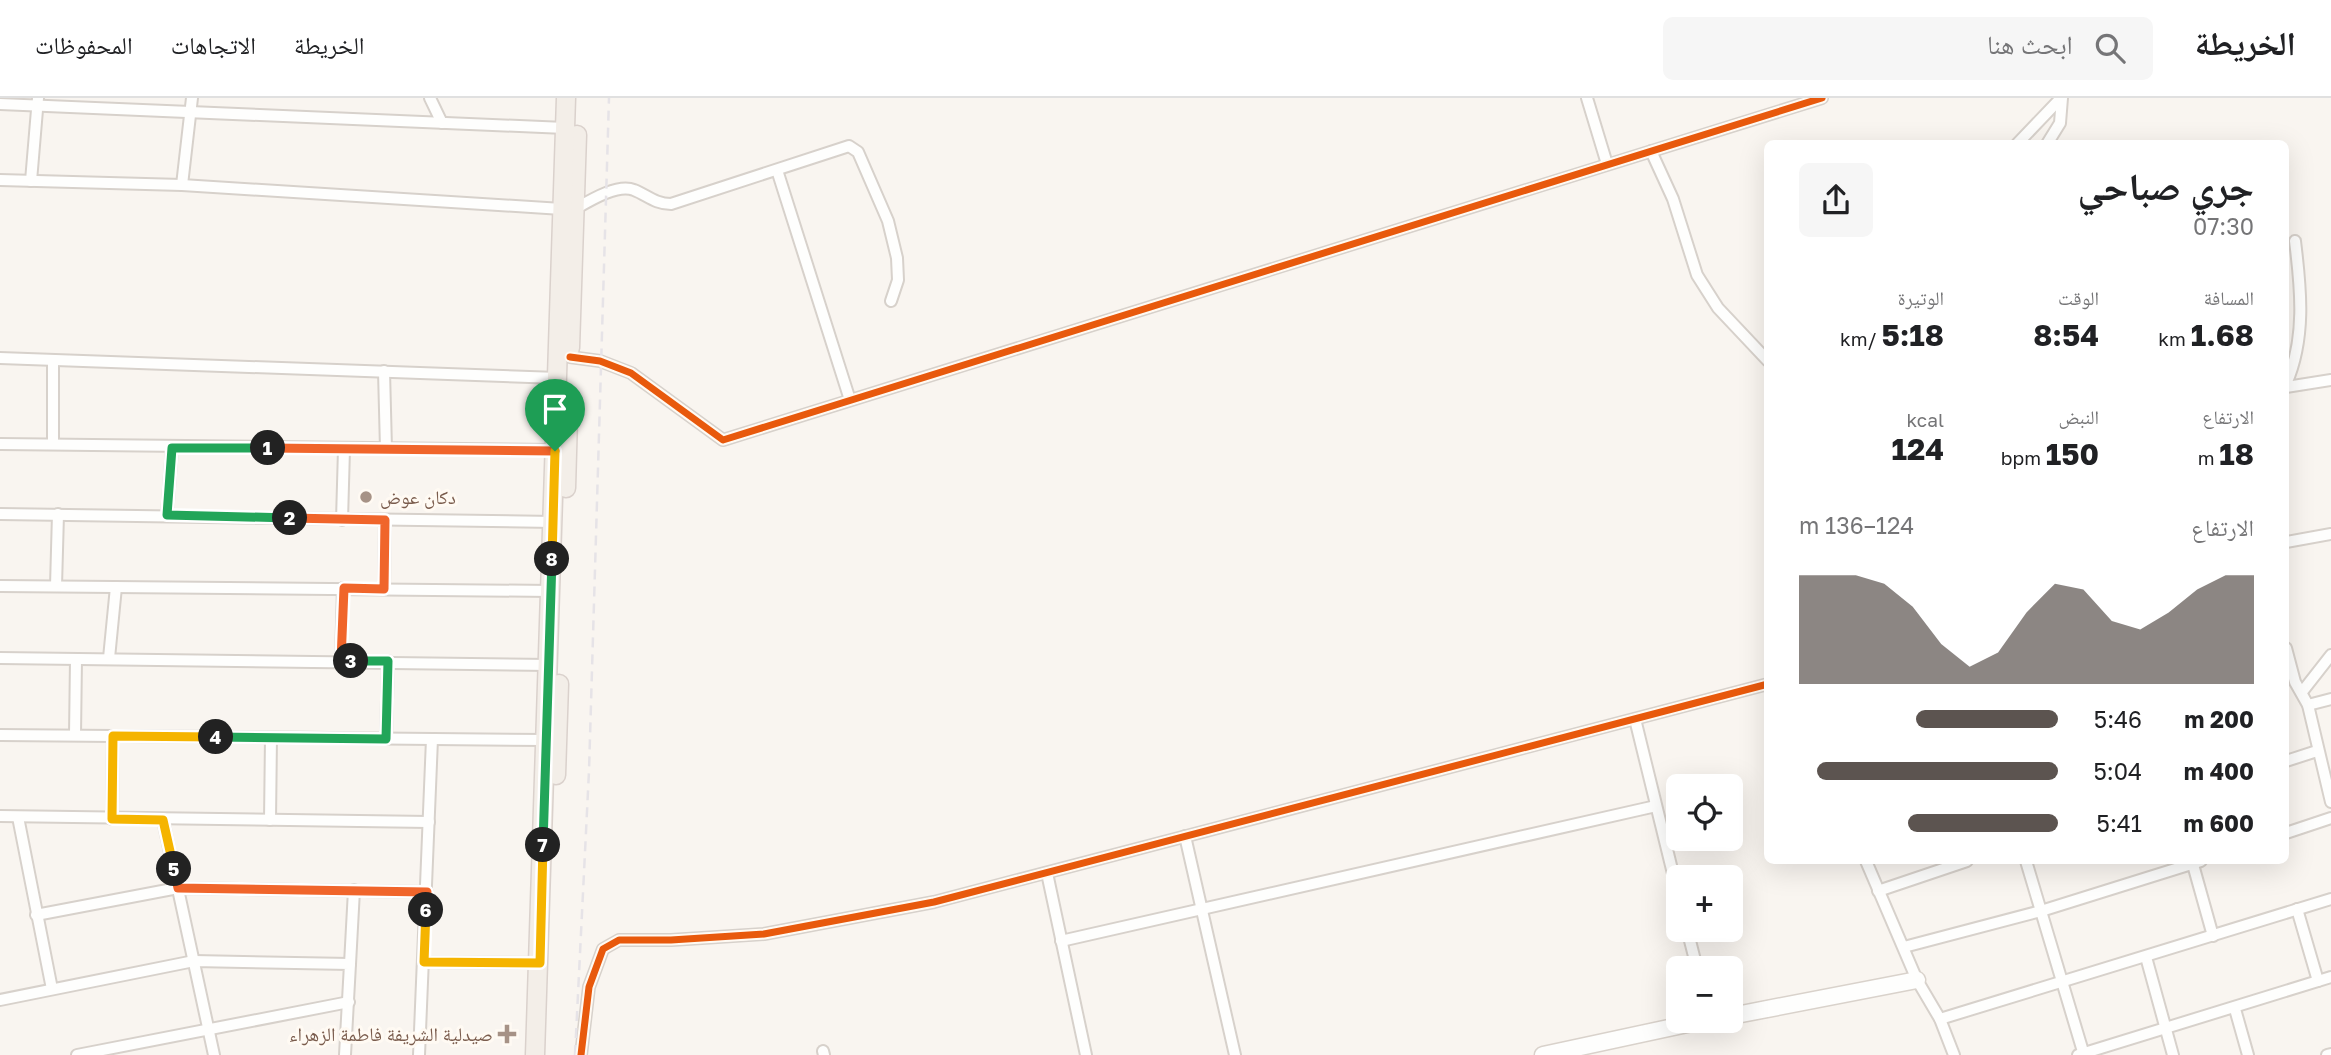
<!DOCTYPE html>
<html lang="ar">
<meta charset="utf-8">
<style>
:root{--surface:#fff;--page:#f6f6f6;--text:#202124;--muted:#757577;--line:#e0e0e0;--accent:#5c5450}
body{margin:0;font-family:"Golos Text","Noto Naskh Arabic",sans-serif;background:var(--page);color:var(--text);direction:rtl;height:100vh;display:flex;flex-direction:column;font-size:26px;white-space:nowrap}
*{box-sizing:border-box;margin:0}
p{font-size:23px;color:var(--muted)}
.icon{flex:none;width:38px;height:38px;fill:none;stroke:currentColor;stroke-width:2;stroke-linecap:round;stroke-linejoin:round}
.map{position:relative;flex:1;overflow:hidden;direction:ltr}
.side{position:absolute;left:1764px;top:42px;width:525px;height:724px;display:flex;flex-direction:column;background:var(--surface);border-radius:10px;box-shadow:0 7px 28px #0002;direction:rtl}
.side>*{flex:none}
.buttons{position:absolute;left:1666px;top:676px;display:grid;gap:14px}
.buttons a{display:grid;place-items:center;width:77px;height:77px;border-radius:10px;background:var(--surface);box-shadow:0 7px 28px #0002;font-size:35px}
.pin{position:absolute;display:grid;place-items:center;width:60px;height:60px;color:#fff;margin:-72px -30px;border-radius:50% 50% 50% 0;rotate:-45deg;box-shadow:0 0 7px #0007}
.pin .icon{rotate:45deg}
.km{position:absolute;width:35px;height:35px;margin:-18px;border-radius:50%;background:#222;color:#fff;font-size:19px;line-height:35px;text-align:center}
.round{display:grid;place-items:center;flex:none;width:74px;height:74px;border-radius:10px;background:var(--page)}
.summary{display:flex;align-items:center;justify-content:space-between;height:119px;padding:0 35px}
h1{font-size:38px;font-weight:700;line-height:52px}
.metrics{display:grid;grid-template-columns:repeat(3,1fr);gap:10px;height:119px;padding:7px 35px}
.metrics div{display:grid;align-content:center}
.metrics b{font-size:30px;font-weight:700}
.metrics small{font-size:19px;font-weight:400}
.metrics p{font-size:19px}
.chart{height:196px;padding:14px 35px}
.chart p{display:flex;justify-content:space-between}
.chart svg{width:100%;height:126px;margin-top:7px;fill:var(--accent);opacity:.7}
ul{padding:0 35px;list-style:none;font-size:23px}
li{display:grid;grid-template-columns:112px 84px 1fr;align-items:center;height:52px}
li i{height:18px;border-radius:9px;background:var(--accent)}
header{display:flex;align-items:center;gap:42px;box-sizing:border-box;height:98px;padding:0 35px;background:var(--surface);border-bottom:2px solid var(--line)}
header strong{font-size:33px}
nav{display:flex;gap:38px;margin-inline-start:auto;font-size:24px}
.search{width:490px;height:63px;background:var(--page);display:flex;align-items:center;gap:18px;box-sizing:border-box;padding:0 24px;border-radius:10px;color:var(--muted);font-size:26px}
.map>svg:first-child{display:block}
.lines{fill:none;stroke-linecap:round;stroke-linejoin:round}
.street-casing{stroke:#d7d1cb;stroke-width:14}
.secondary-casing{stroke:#d9d2cb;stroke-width:19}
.primary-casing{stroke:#dad1cc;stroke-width:21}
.street{stroke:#fefefd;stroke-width:10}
.secondary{stroke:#fefefd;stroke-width:16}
.primary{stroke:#f3eee8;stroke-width:18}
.rail{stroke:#e6e3e7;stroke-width:2.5;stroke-dasharray:10 7;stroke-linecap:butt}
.cycleway-casing{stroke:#fffaf3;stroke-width:11}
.cycleway{stroke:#e8590c;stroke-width:7}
.split-1-casing{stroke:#fff;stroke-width:14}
.split-2-casing{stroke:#fff;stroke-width:14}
.split-3-casing{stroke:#fff;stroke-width:14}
.split-4-casing{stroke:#fff;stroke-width:14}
.split-5-casing{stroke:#fff;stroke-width:14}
.split-6-casing{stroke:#fff;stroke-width:14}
.split-7-casing{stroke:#fff;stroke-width:14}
.split-8-casing{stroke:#fff;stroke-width:14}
.split-9-casing{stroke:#fff;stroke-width:14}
.split-1{stroke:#f0652b;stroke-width:9}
.split-2{stroke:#22a559;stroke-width:9}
.split-3{stroke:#f0652b;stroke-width:9}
.split-4{stroke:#22a559;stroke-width:9}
.split-5{stroke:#f5b400;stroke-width:9}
.split-6{stroke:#f0652b;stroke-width:9}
.split-7{stroke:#f5b400;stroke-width:9}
.split-8{stroke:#22a559;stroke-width:9}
.split-9{stroke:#f5b400;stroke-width:9}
.poi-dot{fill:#a69286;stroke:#fffaf3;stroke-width:2.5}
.labels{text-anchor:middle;stroke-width:6;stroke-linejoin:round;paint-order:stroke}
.poi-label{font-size:19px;fill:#7a5c4d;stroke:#fffaf3;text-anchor:start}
</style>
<header>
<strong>الخريطة</strong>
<div class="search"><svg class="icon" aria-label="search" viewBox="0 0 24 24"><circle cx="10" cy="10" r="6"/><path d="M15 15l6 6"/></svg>ابحث هنا</div>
<nav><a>الخريطة</a><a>الاتجاهات</a><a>المحفوظات</a></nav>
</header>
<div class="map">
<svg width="2331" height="957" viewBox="0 0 2331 957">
<rect width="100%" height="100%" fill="#f9f5f0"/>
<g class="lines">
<defs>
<g id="street">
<polyline points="430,0 442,25"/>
<polyline points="1587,0 1607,66"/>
<polyline points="0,6 565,30"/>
<polyline points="2017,46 2061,0"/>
<polyline points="2047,46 2060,25 2062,0"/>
<polyline points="1651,53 1673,101 1697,177 1718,210 1768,263"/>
<polyline points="777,72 850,302"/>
<polyline points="0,82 182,87 562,111"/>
<polyline points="31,83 38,0"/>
<polyline points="182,87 192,0"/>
<path d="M575,111C589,103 618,85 634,92C647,97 655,106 671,106L849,48L858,54L888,123L897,160L898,182L891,203"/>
<polyline points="570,259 600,263 631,275 723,342 1822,0"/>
<polyline points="0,260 558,280"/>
<polyline points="384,273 386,351"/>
<path d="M2286,286C2306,241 2301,191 2295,143"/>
<polyline points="2286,289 2331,282"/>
<polyline points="53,345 53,262"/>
<polyline points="0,346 557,352"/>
<polyline points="0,416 554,424"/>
<polyline points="167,417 172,350"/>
<polyline points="342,422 344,351"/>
<polyline points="2286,444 2331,436"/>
<polyline points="0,488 551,493"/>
<polyline points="56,488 58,416"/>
<polyline points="384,491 385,422"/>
<polyline points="2286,550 2295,584 2308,607 2331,704"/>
<polyline points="0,560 549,567"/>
<polyline points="109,560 116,489"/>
<polyline points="341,563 343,490"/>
<polyline points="2302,594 2331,557"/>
<polyline points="2308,607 2331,601"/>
<polyline points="1635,621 1678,796"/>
<polyline points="0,637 545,642"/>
<polyline points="75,637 76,561"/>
<polyline points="386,641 388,563"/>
<polyline points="2286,663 2317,653"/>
<polyline points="0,718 429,724"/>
<polyline points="18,719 52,891"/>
<polyline points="112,721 113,638"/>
<polyline points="163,722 214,957"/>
<polyline points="270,722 271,640"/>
<polyline points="2286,735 2331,720"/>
<polyline points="1185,738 1235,957"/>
<polyline points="1866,763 1917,882 1940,921 1954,957"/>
<polyline points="2026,763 2084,957"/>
<polyline points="2192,763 2213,838"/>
<polyline points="1047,775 1086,957"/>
<polyline points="1878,793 1967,763"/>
<polyline points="2297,811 2318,883"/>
<polyline points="36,817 178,790 427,794"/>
<polyline points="1687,831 1697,870"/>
<polyline points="1061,843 1656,708"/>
<polyline points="1904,849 2041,813 2201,763"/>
<polyline points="2146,859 2173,957"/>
<polyline points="424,864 540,865"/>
<polyline points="350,866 354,792"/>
<polyline points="0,902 194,863 350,866 345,957"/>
<polyline points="2235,911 2248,957"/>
<polyline points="1940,921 2331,801"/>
<polyline points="823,953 824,957"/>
<polyline points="77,957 349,904"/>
<polyline points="419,957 432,641"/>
<polyline points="581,957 589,889 603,851 619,842 671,842 764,836 934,804 1768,586"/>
<polyline points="2078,957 2331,879"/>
<polyline points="2327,957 2331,956"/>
</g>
<g id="secondary">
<polyline points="1731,918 1917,882"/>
<polyline points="1543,957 1706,922"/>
</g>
<g id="primary">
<polyline points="570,250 577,37"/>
<polyline points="566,390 568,320"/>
<polyline points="556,677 559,586"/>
<polyline points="535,957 566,0"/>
</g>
</defs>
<use href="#street" class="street-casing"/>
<use href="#secondary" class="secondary-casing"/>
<use href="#primary" class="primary-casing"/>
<use href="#street" class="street"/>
<use href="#secondary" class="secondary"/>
<use href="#primary" class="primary"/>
<polyline class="rail" points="575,957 589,673 609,0"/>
<defs>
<g id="cycleway">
<polyline points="570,259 600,263 631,275 723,342 1822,0"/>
<polyline points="581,957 589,889 603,851 619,842 671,842 764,836 934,804 1768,586"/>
</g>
</defs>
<use href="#cycleway" class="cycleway-casing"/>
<use href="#cycleway" class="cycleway"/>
</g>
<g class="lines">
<defs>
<polyline id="split-1" points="268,350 555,353"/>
<polyline id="split-2" points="268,350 172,350 167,417 290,420"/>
<polyline id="split-3" points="290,420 385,422 384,491 344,490 341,563 351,563"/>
<polyline id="split-4" points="216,639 386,641 388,563 351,563"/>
<polyline id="split-5" points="174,771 163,722 112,721 113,638 216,639"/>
<polyline id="split-6" points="174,771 178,790 427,794 426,812"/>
<polyline id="split-7" points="426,812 424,864 540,865 543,747"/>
<polyline id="split-8" points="543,747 552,461"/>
<polyline id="split-9" points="552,461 555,353"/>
</defs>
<use href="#split-1" class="split-1-casing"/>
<use href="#split-2" class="split-2-casing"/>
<use href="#split-3" class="split-3-casing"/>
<use href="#split-4" class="split-4-casing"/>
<use href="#split-5" class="split-5-casing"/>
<use href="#split-6" class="split-6-casing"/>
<use href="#split-7" class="split-7-casing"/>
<use href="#split-8" class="split-8-casing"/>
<use href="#split-9" class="split-9-casing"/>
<use href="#split-1" class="split-1"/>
<use href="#split-2" class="split-2"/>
<use href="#split-3" class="split-3"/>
<use href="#split-4" class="split-4"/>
<use href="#split-5" class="split-5"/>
<use href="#split-6" class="split-6"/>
<use href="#split-7" class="split-7"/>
<use href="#split-8" class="split-8"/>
<use href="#split-9" class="split-9"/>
</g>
<g class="poi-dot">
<circle cx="366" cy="399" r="7"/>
<path d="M503.5 925.5h7v7h7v7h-7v7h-7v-7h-7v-7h7z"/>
</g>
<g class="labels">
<g class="poi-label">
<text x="380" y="406">دكان عوض</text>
<text x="493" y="943" text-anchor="end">صيدلية الشريفة فاطمة الزهراء</text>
</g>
</g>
</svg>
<div class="buttons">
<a><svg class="icon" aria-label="locate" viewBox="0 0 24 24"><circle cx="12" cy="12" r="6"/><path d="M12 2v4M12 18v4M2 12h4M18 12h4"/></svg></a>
<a>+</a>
<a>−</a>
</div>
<div class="pin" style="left:555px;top:353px;background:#1e9e55"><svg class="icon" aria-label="arrive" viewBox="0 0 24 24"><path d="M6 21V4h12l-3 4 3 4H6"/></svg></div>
<b class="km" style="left:268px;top:350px">1</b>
<b class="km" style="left:290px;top:420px">2</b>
<b class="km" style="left:351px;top:563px">3</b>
<b class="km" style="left:216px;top:639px">4</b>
<b class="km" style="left:174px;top:771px">5</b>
<b class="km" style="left:426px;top:812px">6</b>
<b class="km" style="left:543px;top:747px">7</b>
<b class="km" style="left:552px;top:461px">8</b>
<section class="side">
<div class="summary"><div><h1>جري صباحي</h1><p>07:30</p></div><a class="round"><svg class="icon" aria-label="share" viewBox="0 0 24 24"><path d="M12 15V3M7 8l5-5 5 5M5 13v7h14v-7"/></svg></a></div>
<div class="metrics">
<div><p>المسافة</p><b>1.68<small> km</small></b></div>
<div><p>الوقت</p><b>8:54</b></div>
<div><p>الوتيرة</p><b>5:18<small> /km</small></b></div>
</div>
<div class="metrics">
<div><p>الارتفاع</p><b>18<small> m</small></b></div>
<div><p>النبض</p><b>150<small> bpm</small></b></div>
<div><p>kcal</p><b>124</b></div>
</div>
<div class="chart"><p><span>الارتفاع</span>124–136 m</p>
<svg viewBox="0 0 160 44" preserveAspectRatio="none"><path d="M0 44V6L10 6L20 6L30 9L40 17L50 30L60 38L70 33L80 19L90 9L100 11L110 22L120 25L130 19L140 11L150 6L160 6V44z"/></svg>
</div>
<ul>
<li><b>200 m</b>5:46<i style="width:55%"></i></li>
<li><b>400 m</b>5:04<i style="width:93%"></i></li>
<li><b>600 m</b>5:41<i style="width:58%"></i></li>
</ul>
</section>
</div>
